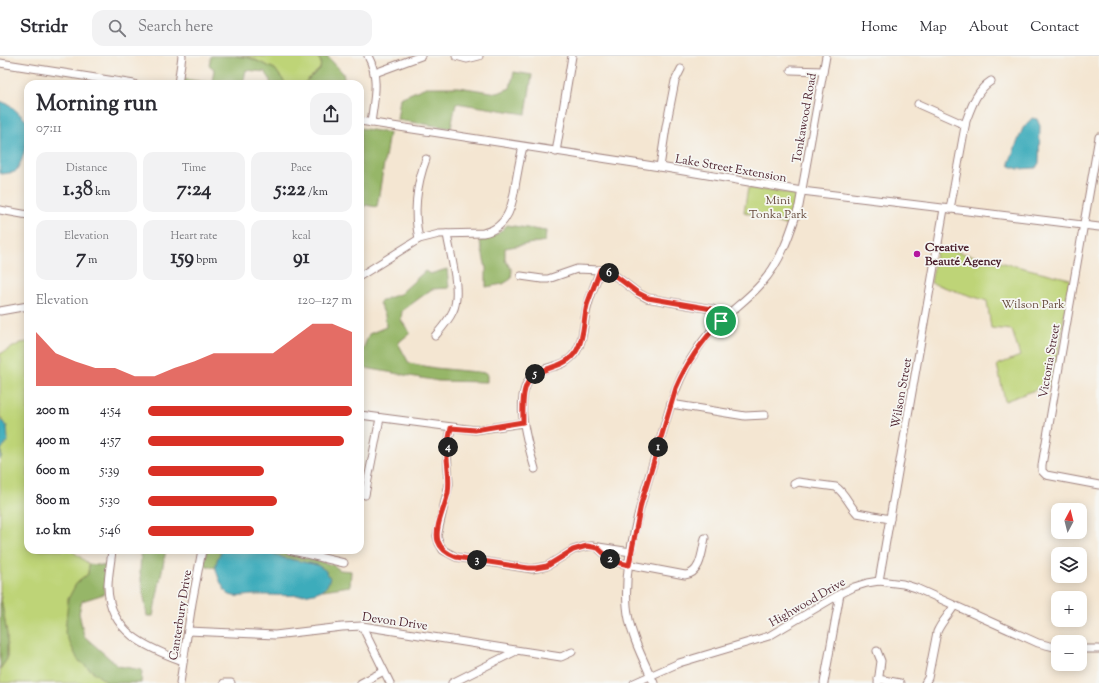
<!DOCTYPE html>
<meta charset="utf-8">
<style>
:root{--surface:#fff;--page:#f2f2f3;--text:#2b2b33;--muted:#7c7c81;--line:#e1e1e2;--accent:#d93025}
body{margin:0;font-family:"Sorts Mill Goudy",serif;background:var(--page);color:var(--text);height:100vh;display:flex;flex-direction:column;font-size:15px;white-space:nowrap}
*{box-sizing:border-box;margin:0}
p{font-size:13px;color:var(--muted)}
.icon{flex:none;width:22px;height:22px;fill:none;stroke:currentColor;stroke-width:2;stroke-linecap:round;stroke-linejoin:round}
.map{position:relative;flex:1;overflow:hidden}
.panel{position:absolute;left:24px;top:24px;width:340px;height:474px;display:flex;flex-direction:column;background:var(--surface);border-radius:12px;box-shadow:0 2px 10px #0003}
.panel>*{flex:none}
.needle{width:26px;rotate:7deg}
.buttons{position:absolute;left:1051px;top:447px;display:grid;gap:8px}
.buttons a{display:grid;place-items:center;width:36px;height:36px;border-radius:8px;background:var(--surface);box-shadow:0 2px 10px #0003;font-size:20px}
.pin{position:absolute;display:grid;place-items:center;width:34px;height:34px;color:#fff;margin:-17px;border:2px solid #fff;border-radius:50%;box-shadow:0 1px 4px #0007}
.km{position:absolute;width:20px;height:20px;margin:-10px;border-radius:50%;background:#222;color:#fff;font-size:11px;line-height:20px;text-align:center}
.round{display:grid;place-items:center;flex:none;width:42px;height:42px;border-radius:12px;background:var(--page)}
.summary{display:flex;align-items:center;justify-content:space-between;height:68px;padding:0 12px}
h1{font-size:22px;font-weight:800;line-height:30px}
.metrics{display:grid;grid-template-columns:repeat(3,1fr);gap:6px;height:68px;padding:4px 12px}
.metrics div{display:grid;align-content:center;border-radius:10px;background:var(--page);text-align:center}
.metrics b{font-size:20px;font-weight:800}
.metrics small{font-size:11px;font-weight:400}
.metrics p{font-size:11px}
.chart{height:112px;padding:8px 12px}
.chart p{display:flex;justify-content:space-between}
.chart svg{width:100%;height:72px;margin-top:4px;fill:var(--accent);opacity:.7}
ul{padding:0 12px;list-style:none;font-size:13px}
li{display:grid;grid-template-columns:64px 48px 1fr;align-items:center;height:30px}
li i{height:10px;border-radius:5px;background:var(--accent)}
header{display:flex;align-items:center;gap:24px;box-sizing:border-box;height:56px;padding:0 20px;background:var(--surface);border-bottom:1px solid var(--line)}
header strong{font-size:19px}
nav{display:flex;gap:22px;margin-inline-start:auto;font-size:14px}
.search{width:280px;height:36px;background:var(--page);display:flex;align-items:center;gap:10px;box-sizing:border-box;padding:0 14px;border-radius:12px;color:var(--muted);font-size:15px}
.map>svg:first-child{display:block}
.green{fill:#bed477;stroke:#847a51}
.forest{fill:#96b668;stroke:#706a4a}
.water{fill:#3dacbb;stroke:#446673}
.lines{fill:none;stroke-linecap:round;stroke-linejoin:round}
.minor-casing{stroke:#9f827e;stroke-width:9}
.minor{stroke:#fff;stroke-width:7}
.route-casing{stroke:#fff;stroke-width:8}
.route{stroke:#d93025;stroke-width:5}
.poi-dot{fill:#b5179e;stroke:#f6f6f2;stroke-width:1.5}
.labels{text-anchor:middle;stroke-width:3.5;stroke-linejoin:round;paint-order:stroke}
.street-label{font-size:12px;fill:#4a1f2b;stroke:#f6f6f2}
.park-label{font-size:12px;fill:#674c3e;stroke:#f6f6f2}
.poi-label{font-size:12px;font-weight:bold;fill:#4a1f2b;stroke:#f6f6f2;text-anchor:start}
</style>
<header>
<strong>Stridr</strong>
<div class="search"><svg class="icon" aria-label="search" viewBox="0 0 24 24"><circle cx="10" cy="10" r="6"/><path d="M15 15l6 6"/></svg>Search here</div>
<nav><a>Home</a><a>Map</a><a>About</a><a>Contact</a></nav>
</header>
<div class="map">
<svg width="1099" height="627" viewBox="0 0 1099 627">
<rect width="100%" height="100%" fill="#f6f6f2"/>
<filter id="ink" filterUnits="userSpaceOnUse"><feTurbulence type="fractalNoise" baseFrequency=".025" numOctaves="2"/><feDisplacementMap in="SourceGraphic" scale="8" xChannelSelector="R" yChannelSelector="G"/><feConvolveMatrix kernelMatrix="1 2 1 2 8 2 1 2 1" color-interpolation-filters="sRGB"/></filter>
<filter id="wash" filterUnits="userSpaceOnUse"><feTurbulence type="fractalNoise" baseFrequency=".012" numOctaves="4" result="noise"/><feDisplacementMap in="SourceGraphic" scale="16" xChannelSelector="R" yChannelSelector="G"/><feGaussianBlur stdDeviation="0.9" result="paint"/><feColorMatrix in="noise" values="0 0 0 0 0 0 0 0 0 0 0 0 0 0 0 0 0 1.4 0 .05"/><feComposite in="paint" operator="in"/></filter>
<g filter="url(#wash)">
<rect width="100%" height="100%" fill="#f4e6d2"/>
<g class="green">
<polygon points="236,0 317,0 321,6 320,13 303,28 286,28 274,13 251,2"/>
<path d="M748,132L794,138C797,149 791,160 788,170L744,156Z"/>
<polygon points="937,191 1070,223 1054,327 1005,345 997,309 1020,300 1012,274 991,272 987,245 931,227"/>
<polygon points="28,286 28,494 71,494 89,508 88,518 76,528 78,604 108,627 0,627 0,613 7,603 7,578 0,537 0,403 1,401 2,363 0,363 0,298 21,287"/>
</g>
<g class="forest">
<polygon points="211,0 236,0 250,2 275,13 286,28 292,28 270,28 270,23 265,16 246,14 243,28 182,28 183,23 212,27 214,13 209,9"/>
<polygon points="317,0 327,0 343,17 345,28 303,28 320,13 321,6"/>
<polygon points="514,16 532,19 526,58 456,47 451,72 397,64 400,42 426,31 458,31 498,37 510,32"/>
<polygon points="360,72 389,77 377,151 365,149 360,160"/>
<path d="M507,169L546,175L545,185L505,192V204L512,214L511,223L503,228L486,231V212L479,182C493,181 497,180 507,169Z"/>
<polygon points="447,213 449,232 432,233 402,255 401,264 410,277 398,287 409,307 435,312 487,317 487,326 438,325 360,311 360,294 363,293 369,278 386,271 385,259 379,247 387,242 400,238 425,215 430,218"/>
<polygon points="141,494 166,494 153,560 147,560 140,516"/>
<path d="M207,494H224C218,497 217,505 216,512L204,509Z"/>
<polygon points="264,494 273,494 333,509 340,514 351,515 350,530 323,534 327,530 317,509 285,502"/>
<polygon points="89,508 106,510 104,538 82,545 79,557 84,580 118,610 142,614 141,627 108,627 78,604 65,577 68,543 76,528 88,518"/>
<polygon points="0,537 7,578 7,603 0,613"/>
</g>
<g class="water">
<path d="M0,45L10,49L27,65C27,82 26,102 15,116L2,118L0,117Z"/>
<polygon points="1032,62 1037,63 1040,70 1039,107 1036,112 1018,113 1010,110 1009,107 1023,72"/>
<polygon points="0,363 7,370 8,384 1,394 1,401 0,403"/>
<path d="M224,494H264L284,502L317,509L325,514L330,522C328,527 327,532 322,534C304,543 275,538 254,539C247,539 237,542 230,539C224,537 217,519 216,513C215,507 219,497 224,494Z"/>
</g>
</g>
<g filter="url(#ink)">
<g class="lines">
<defs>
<g id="minor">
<path d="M368,0C380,22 374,43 371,67"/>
<polyline points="456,0 467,3 479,0"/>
<polyline points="0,7 134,28"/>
<polyline points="791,14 823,15"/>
<polyline points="375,17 421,0"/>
<polyline points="178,28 182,0"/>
<polyline points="918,48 965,69"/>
<polyline points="360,65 660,111 802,135 1099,171"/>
<polyline points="1099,81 1042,409 1042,415 1046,419 1099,429"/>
<polyline points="556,96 572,0"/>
<polyline points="660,111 666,71 675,25 681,13"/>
<path d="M950,153L966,65C972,49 977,34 991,25"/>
<polyline points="0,154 28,159"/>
<path d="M419,183C413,155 416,130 426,103"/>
<path d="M360,220L419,183L439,178L483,177C509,172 513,147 516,125C518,114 520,102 523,91"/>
<polyline points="521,220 542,223 548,223 577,213 600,214 617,221 638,237 647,242 712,253 718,258 721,265"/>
<polyline points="0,255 28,250"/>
<path d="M435,280C442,272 449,264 453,255C462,236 450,198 447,178"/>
<polyline points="671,348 745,360 765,359"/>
<polyline points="360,359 475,374 523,367"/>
<polyline points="451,372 447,396 449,428 437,480 439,487 443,494 456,501 532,513 547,510 573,494 583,491 592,490 631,496"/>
<path d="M535,413C528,388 507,328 542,314C555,309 566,310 576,296C585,282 583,264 588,249C591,237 596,226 600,214"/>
<path d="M794,428L798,426L836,431C845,437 849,449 857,457L890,463"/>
<polyline points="365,439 380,362"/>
<path d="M598,492L609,502L616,506L685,519C701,518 702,495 705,482"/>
<path d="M112,494C111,506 108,519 108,531C109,576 147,592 183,605"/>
<polyline points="289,494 344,507"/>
<polyline points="879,525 944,153"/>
<polyline points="362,570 390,627"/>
<polyline points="188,575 275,579 342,571 362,570 561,601 572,596"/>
<polyline points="1080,593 1099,593"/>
<polyline points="877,595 881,605 878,627"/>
<polyline points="878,623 900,627"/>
<polyline points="180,627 192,547 202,494"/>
<polyline points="224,627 231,627"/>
<polyline points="361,627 384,615"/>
<polyline points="452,627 516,595"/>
<polyline points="634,627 679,607 769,580 840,538 854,531 867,527 879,525 903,528 916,532 1038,587 1058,592"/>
<path d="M654,627C643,603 629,577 627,550C623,499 645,433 660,385C669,354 677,322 696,295C703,284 711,274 721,265C734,252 749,242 761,228C781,206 790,178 799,150L826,0"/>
<polyline points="824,627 840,538"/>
<path d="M925,627L928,622L937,576C941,566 949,559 954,550"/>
</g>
</defs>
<use href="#minor" class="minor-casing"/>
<use href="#minor" class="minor"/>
</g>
</g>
<g class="lines" filter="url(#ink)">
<defs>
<path id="route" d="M600,214L617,221L638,237L648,242L712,253L718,258L721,265C702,285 687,306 676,332L641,448L629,509L612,505L598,492L587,490L573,494L547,510L536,512H528L456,501C448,498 441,494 438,485C434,472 445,451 448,437C450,425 448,414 447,403C446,393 449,382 451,372L475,374L523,366C523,355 522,343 525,333C533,306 563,318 577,294C585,280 583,264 587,249C591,237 596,226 600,214Z"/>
</defs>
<use href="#route" class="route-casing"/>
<use href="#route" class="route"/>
</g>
<circle class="poi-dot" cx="917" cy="198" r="4"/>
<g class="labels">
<g class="street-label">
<text transform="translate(804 62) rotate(-80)" y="4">Tonkawood Road</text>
<text transform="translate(731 112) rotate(10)" y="4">Lake Street Extension</text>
<text transform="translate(1049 305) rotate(-80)" y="4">Victoria Street</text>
<text transform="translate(901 337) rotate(-80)" y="4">Wilson Street</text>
<text transform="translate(807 546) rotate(-30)" y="4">Highwood Drive</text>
<text transform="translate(180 559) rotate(-81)" y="4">Canterbury Drive</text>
<text transform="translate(395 565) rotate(8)" y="4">Devon Drive</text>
</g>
<g class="park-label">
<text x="778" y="148">Mini<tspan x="778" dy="14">Tonka Park</tspan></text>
<text x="1033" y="252">Wilson Park</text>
</g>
<g class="poi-label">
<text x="925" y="195">Creative<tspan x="925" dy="14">Beauté Agency</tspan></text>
</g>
</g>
</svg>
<div class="buttons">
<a><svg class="needle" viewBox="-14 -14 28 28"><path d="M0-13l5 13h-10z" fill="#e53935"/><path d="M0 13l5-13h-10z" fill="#7c7c81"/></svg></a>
<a><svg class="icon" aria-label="layers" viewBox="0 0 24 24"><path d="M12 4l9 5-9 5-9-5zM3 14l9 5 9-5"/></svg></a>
<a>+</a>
<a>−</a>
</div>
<div class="pin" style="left:721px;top:265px;background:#1e9e55"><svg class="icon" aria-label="arrive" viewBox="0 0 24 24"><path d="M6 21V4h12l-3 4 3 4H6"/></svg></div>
<b class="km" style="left:658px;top:391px">1</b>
<b class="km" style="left:610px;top:503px">2</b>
<b class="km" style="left:477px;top:504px">3</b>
<b class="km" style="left:448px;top:391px">4</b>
<b class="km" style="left:535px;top:318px">5</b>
<b class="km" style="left:609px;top:217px">6</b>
<section class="panel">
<div class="summary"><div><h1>Morning run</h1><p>07:11</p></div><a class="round"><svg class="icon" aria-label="share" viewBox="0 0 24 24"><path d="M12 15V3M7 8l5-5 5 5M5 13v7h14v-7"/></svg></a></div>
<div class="metrics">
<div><p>Distance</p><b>1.38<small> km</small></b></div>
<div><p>Time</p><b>7:24</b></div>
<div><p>Pace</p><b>5:22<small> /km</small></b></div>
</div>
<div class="metrics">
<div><p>Elevation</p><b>7<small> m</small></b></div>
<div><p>Heart rate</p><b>159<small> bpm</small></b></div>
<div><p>kcal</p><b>91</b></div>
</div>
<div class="chart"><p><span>Elevation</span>120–127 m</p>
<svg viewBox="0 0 160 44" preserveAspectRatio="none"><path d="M0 44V11L10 24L20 29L30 33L40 33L50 38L60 38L70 33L80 29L90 24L100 24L110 24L120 24L130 15L140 6L150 6L160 11V44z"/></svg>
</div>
<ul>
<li><b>200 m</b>4:54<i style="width:100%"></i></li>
<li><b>400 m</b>4:57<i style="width:96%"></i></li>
<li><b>600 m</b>5:39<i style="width:57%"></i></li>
<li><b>800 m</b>5:30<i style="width:63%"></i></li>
<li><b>1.0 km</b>5:46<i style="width:52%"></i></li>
</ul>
</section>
</div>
